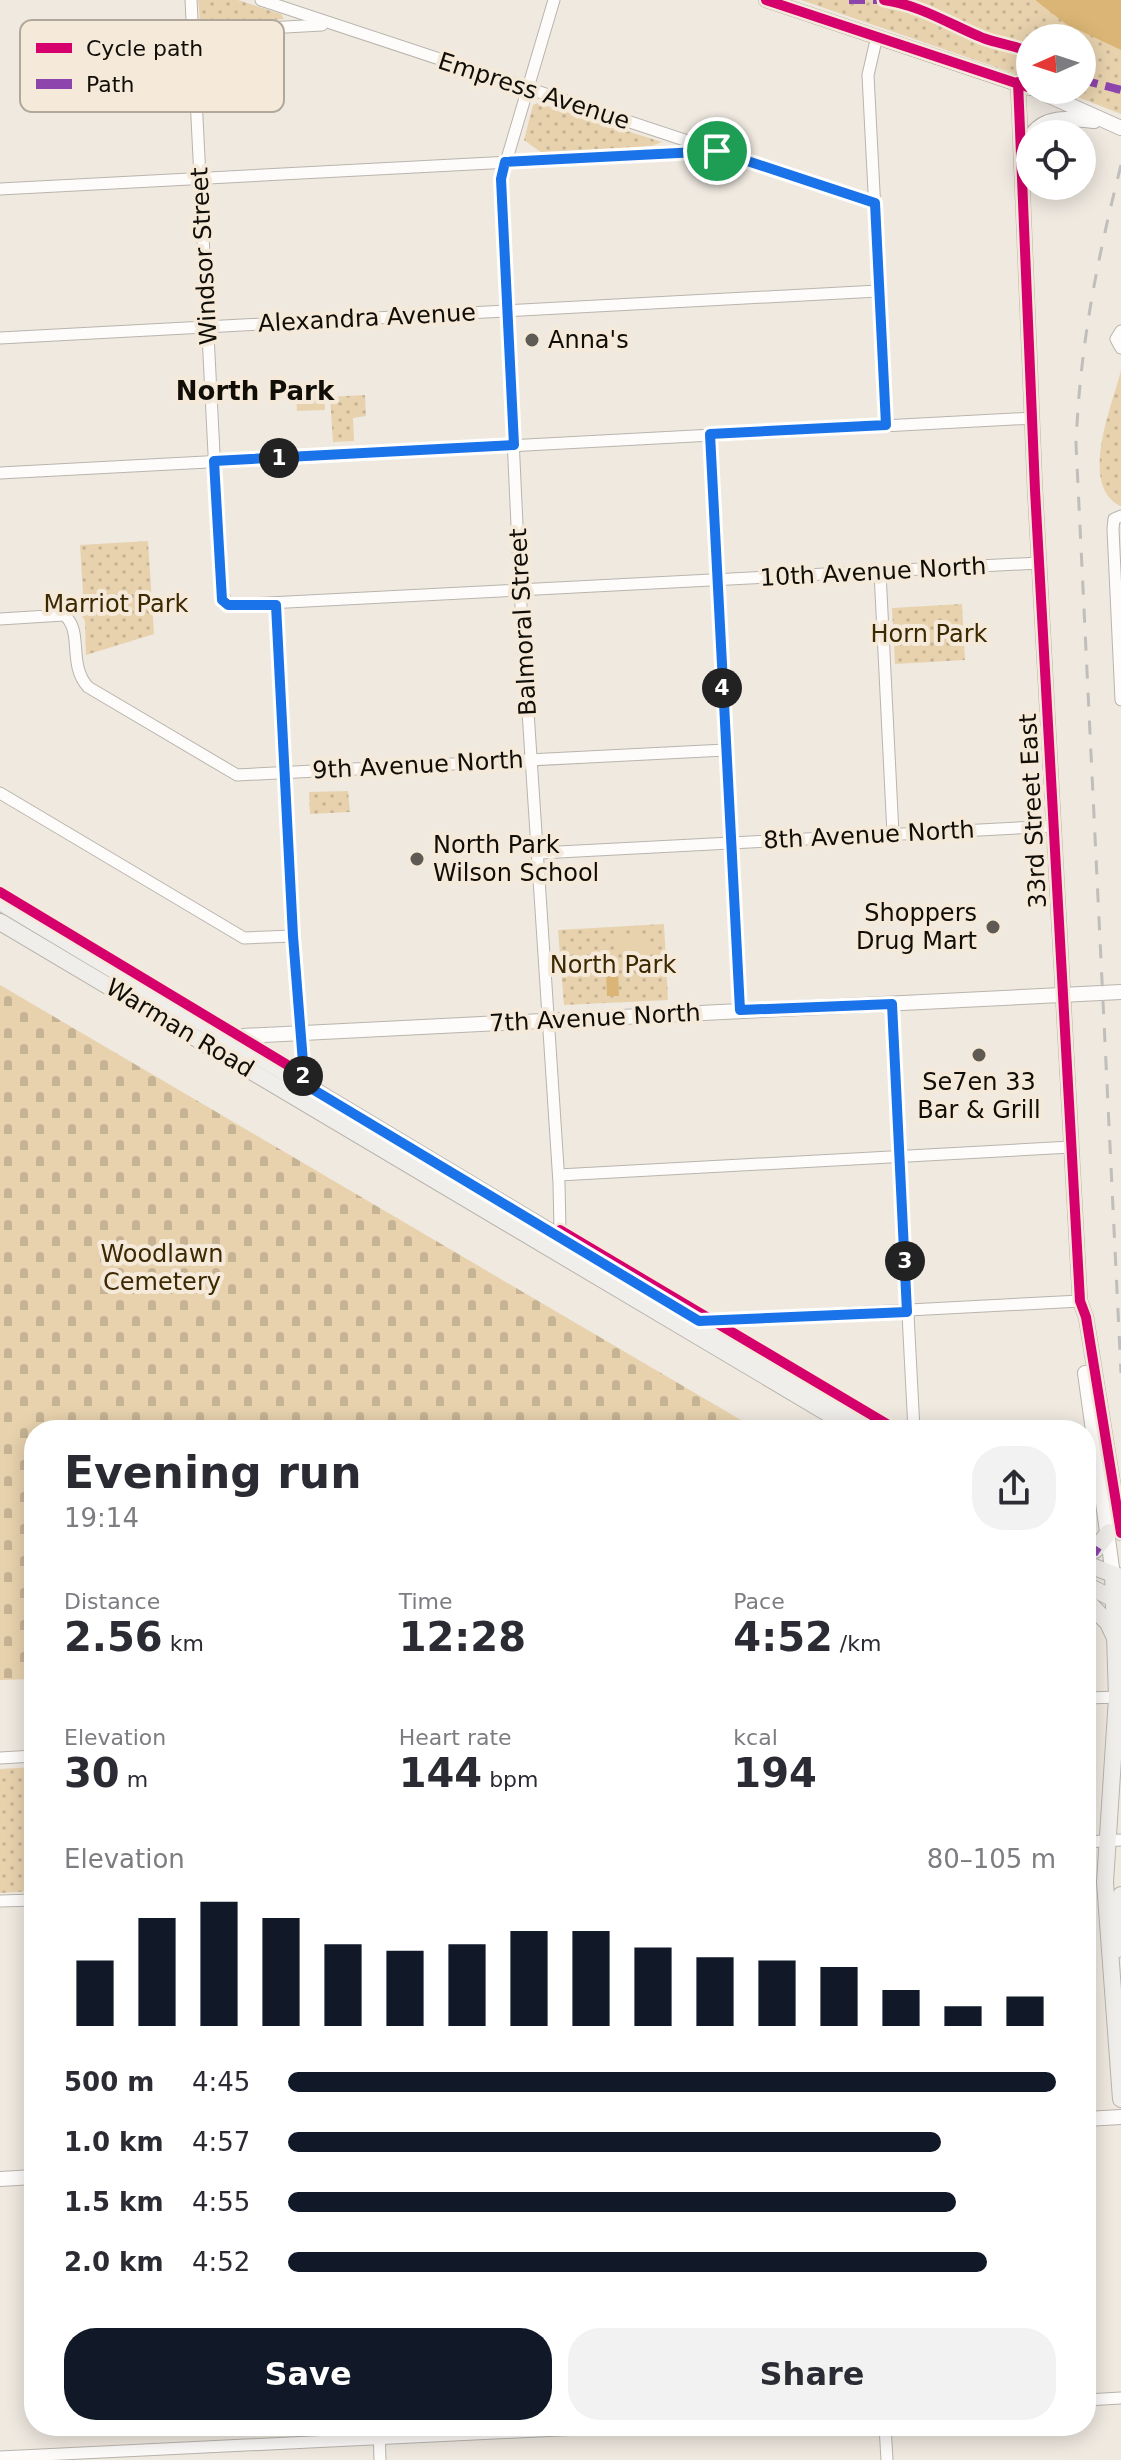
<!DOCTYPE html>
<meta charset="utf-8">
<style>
:root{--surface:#fff;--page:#f2f2f3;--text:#2b2b33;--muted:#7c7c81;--accent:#111827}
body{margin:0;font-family:"DejaVu Sans",sans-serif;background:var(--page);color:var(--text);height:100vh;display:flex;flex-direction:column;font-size:30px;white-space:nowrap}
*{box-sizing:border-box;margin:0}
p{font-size:26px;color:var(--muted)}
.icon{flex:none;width:44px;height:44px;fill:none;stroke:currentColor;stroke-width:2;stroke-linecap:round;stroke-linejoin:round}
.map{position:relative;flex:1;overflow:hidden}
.side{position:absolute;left:24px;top:1420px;width:1072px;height:1016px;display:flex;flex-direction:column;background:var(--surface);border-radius:32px;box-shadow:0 4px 20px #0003}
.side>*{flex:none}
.needle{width:52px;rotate:267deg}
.fabs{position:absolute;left:1016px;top:24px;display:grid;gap:16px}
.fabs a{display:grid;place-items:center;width:80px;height:80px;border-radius:50%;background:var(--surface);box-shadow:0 4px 20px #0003;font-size:40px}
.pin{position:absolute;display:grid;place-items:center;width:68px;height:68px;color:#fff;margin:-34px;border:4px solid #fff;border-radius:50%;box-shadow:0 2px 8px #0007}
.km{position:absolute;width:40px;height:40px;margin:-20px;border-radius:50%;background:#222;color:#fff;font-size:22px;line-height:40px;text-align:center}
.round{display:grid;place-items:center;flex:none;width:84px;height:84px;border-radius:32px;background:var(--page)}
.headline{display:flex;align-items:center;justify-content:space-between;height:136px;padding:0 40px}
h1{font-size:44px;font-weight:700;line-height:60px}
.stats{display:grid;grid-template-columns:repeat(3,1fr);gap:12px;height:136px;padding:8px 40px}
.stats div{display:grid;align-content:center}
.stats b{font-size:40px;font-weight:700}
.stats small{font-size:22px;font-weight:400}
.stats p{font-size:22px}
.chart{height:224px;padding:16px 40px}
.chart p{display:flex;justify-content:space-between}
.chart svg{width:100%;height:144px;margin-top:8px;stroke:var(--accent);stroke-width:6}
.primary-button{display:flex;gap:16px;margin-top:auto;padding:16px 40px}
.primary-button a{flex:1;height:92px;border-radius:32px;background:var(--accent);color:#fff;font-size:32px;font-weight:700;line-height:92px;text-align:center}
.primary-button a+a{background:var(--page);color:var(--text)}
ul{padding:0 40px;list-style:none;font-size:26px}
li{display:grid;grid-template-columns:128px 96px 1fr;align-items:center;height:60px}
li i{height:20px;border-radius:10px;background:var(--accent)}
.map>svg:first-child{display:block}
.cemetery{fill:url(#cemetery-stones)}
.park{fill:url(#park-dots)}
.garden{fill:#e8d2ae}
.water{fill:#dab575}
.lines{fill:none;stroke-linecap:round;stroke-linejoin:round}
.minor-casing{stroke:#b9b4ad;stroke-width:13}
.tertiary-casing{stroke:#b9b4ad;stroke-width:16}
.secondary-casing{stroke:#b9b4ad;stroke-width:18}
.minor{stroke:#fdfcfa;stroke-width:11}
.tertiary{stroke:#fdfcfa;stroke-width:14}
.secondary{stroke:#f0eeea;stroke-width:16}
.rail{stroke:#bfbebb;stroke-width:3;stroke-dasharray:14 14;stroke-linecap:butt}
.quiet{stroke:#8e44ad;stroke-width:8;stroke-dasharray:16 8;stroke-linecap:butt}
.cycleway-casing{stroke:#f5eada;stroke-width:15}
.cycleway{stroke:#d6006c;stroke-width:10}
.route-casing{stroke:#fff;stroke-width:16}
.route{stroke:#1a73e8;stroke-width:10}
.poi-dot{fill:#5f5b54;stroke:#f5eada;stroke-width:3}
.labels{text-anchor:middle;stroke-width:8;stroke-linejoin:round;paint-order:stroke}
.street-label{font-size:24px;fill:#110e08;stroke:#f5eada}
.poi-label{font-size:24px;fill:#110e08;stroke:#f5eada;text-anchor:start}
.park-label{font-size:24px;fill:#3c2801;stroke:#f5eada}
.neighbourhood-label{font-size:26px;font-weight:bold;fill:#110e08;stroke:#f5eada}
.key{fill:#f5eada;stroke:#b1a89b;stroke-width:2}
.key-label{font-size:22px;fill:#110e08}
</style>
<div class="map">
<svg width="1121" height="2460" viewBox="0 0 1121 2460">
<defs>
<pattern id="cemetery-stones" width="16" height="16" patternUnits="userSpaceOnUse" patternTransform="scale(2)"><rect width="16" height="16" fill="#e8d2ae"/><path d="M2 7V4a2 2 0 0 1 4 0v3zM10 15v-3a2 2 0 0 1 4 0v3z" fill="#c6b394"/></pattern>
<pattern id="park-dots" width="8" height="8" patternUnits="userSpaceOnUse" patternTransform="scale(2)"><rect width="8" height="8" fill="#e8d2ae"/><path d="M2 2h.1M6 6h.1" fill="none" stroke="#c6b394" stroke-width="1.8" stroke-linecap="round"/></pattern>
</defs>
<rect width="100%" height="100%" fill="#efe9e0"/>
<polygon class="cemetery" points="0,985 758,1430 34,1430 34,1679 0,1680"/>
<g class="park">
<polygon points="198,0 238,0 281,14 284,19 206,24 200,21"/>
<polygon points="801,0 1034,0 1121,50 1121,114 1060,90 1082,90 1082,38 1030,38 1030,79"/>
<polygon points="538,103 662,142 651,146 542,153 524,140 533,105"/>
<path d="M1121,370V506H1120C1078,484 1113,404 1121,370Z"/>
<polygon points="365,395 366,416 353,418 354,441 333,442 330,397"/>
<polygon points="148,541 154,634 86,655 85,621 77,608 83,593 80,545"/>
<polygon points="962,604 965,660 895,664 892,608"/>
<polygon points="348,791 350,812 310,814 309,792"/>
<polygon points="664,924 668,1000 564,1005 558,930"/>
<polygon points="34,1767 34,1891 0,1893 0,1769"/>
</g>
<g class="garden">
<polygon points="324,392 325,410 297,411 296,394"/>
<polygon points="647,935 648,953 616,954 615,936"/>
</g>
<g class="water">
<polygon points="1035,0 1121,0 1121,50 1066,24"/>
<polygon points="618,970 619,996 607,996 606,971"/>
</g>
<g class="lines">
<defs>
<g id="minor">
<polyline points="191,0 221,591 228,605 1039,563"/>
<polyline points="261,0 875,203"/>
<polyline points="554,0 501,179 520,590 559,1183 560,1230 556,1242"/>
<polyline points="192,32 322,25"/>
<polyline points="877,36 868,75 886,425"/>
<polyline points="0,189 717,151"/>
<polyline points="1121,331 1116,339 1121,348"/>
<polyline points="0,338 878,291"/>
<polyline points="710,434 740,1010"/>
<polyline points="0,473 1033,418"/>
<polyline points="1121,516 1114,519 1113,529 1121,700"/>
<polyline points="880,572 893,834"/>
<polyline points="276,605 293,936 304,1075 299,1081"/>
<path d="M0,619L64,615C84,631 67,664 88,687L237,775L725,750"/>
<polyline points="0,793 244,938 293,936"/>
<polyline points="540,853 1054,826"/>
<polyline points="892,1004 914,1430"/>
<polyline points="559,1175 1071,1147"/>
<polyline points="701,1321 1080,1301"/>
<polyline points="1086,1698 1121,1697"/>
<polyline points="0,1758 34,1756"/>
<polyline points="1086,1842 1121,1840"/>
<polyline points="0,1901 34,1900"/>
<polyline points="1086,2400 1121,2398"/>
<polyline points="379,2426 380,2460"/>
<polyline points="885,2426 887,2460"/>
<polyline points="0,2457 640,2426"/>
</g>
<g id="tertiary">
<polyline points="766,0 1030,88"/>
<polyline points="1018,82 1035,490 1080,1301 1086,1317 1121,1533"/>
<polyline points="1036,90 1121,128"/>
<path d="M1032,134C1047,114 1072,119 1094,121"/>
<polyline points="223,1044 242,1036 1121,992"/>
<polyline points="1085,1373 1113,1575"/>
<polyline points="1086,2119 1121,2117"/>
<polyline points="0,2179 34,2177"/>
</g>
<g id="secondary">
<polyline points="0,902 881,1430"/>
<polyline points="0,922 856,1430"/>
<polyline points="1086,1552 1095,1550 1109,1532"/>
<polyline points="1086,1564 1121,1577"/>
<polyline points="1113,1575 1117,1697 1105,1882 1121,2099"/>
<polyline points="1086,1585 1120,1602"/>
<polyline points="1086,1600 1108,1623 1114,1636"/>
<polyline points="1118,1949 1121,1895"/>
</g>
</defs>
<use href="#minor" class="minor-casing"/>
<use href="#tertiary" class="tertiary-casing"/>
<use href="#secondary" class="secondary-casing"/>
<use href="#minor" class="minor"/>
<use href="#tertiary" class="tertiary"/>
<use href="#secondary" class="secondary"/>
<path class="rail" d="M1121,165C1097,260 1080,345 1076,444L1121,1373"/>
<g class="quiet">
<polyline points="849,0 877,0"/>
<polyline points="1082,80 1121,90"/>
<polyline points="1086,1544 1101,1554"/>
</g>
<defs>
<g id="cycleway">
<polyline points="766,0 1028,87"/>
<path d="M884,0C920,5 949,24 983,38C999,44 1014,45 1030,52"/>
<polyline points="1018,82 1035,490 1080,1301 1086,1317 1121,1533"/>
<polyline points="0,892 304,1075"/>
<polyline points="560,1230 897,1430"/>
</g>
</defs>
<use href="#cycleway" class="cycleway-casing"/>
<use href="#cycleway" class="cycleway"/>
</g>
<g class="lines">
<defs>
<polygon id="route" points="717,151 875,203 886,425 710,434 740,1010 892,1004 907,1312 699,1321 299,1081 304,1075 293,936 276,605 228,605 222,600 214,461 514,445 501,179 505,162"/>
</defs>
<use href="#route" class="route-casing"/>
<use href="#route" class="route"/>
</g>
<g class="poi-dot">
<circle cx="532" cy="340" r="8"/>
<circle cx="417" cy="859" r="8"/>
<circle cx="993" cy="927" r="8"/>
<circle cx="979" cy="1055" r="8"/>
</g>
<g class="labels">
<g class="street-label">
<text transform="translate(534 91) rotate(18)" y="8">Empress Avenue</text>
<text transform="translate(204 256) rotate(-93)" y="8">Windsor Street</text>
<text transform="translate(367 318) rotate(-3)" y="8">Alexandra Avenue</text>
<text transform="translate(873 572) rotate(-3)" y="8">10th Avenue North</text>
<text transform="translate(523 622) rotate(-93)" y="8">Balmoral Street</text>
<text transform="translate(418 765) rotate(-3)" y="8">9th Avenue North</text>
<text transform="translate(1033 811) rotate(-93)" y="8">33rd Street East</text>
<text transform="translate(869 835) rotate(-3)" y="8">8th Avenue North</text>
<text transform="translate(595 1018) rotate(-3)" y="8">7th Avenue North</text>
<text transform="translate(180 1028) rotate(31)" y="8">Warman Road</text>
</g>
<g class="poi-label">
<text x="548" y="348">Anna's</text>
<text x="433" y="853">North Park<tspan x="433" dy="28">Wilson School</tspan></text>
<text x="977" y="921" text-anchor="end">Shoppers<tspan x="977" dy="28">Drug Mart</tspan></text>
<text x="979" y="1090" text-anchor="middle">Se7en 33<tspan x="979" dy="28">Bar &amp; Grill</tspan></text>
</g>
<g class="park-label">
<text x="116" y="612">Marriot Park</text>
<text x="929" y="642">Horn Park</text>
<text x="613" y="973">North Park</text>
<text x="162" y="1262">Woodlawn<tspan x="162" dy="28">Cemetery</tspan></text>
</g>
<g class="neighbourhood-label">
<text x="255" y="400">North Park</text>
</g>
</g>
<rect x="20" y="20" width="264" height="92" rx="12" class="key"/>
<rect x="36" y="43" width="36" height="10" fill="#d6006c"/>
<rect x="36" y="79" width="36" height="10" fill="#8e44ad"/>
<g class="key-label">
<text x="86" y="56">Cycle path</text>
<text x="86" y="92">Path</text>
</g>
</svg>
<div class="fabs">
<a><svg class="needle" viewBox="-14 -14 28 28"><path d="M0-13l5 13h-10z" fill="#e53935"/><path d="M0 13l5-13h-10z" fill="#7c7c81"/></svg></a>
<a><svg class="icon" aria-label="locate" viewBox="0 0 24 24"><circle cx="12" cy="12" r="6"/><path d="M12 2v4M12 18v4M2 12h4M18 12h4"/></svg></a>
</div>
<div class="pin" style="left:717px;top:151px;background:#1e9e55"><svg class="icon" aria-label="arrive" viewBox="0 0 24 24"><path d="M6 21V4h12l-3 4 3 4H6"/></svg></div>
<b class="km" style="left:279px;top:458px">1</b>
<b class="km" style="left:303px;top:1076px">2</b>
<b class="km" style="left:905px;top:1261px">3</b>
<b class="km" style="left:722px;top:688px">4</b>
<section class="side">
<div class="headline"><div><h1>Evening run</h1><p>19:14</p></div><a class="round"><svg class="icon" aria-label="share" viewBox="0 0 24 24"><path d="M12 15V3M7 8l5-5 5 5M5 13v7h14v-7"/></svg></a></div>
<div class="stats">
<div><p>Distance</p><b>2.56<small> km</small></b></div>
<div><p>Time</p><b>12:28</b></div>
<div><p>Pace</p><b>4:52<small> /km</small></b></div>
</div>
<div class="stats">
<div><p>Elevation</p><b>30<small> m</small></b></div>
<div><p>Heart rate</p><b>144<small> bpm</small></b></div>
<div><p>kcal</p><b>194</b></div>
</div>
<div class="chart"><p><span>Elevation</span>80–105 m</p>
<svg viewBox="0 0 160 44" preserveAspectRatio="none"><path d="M5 44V24M15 44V11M25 44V6M35 44V11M45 44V19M55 44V21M65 44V19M75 44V15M85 44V15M95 44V20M105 44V23M115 44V24M125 44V26M135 44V33M145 44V38M155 44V35"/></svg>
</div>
<ul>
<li><b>500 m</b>4:45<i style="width:100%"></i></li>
<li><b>1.0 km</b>4:57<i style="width:85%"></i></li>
<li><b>1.5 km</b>4:55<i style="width:87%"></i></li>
<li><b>2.0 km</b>4:52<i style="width:91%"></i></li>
</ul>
<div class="primary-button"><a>Save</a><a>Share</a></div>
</section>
</div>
